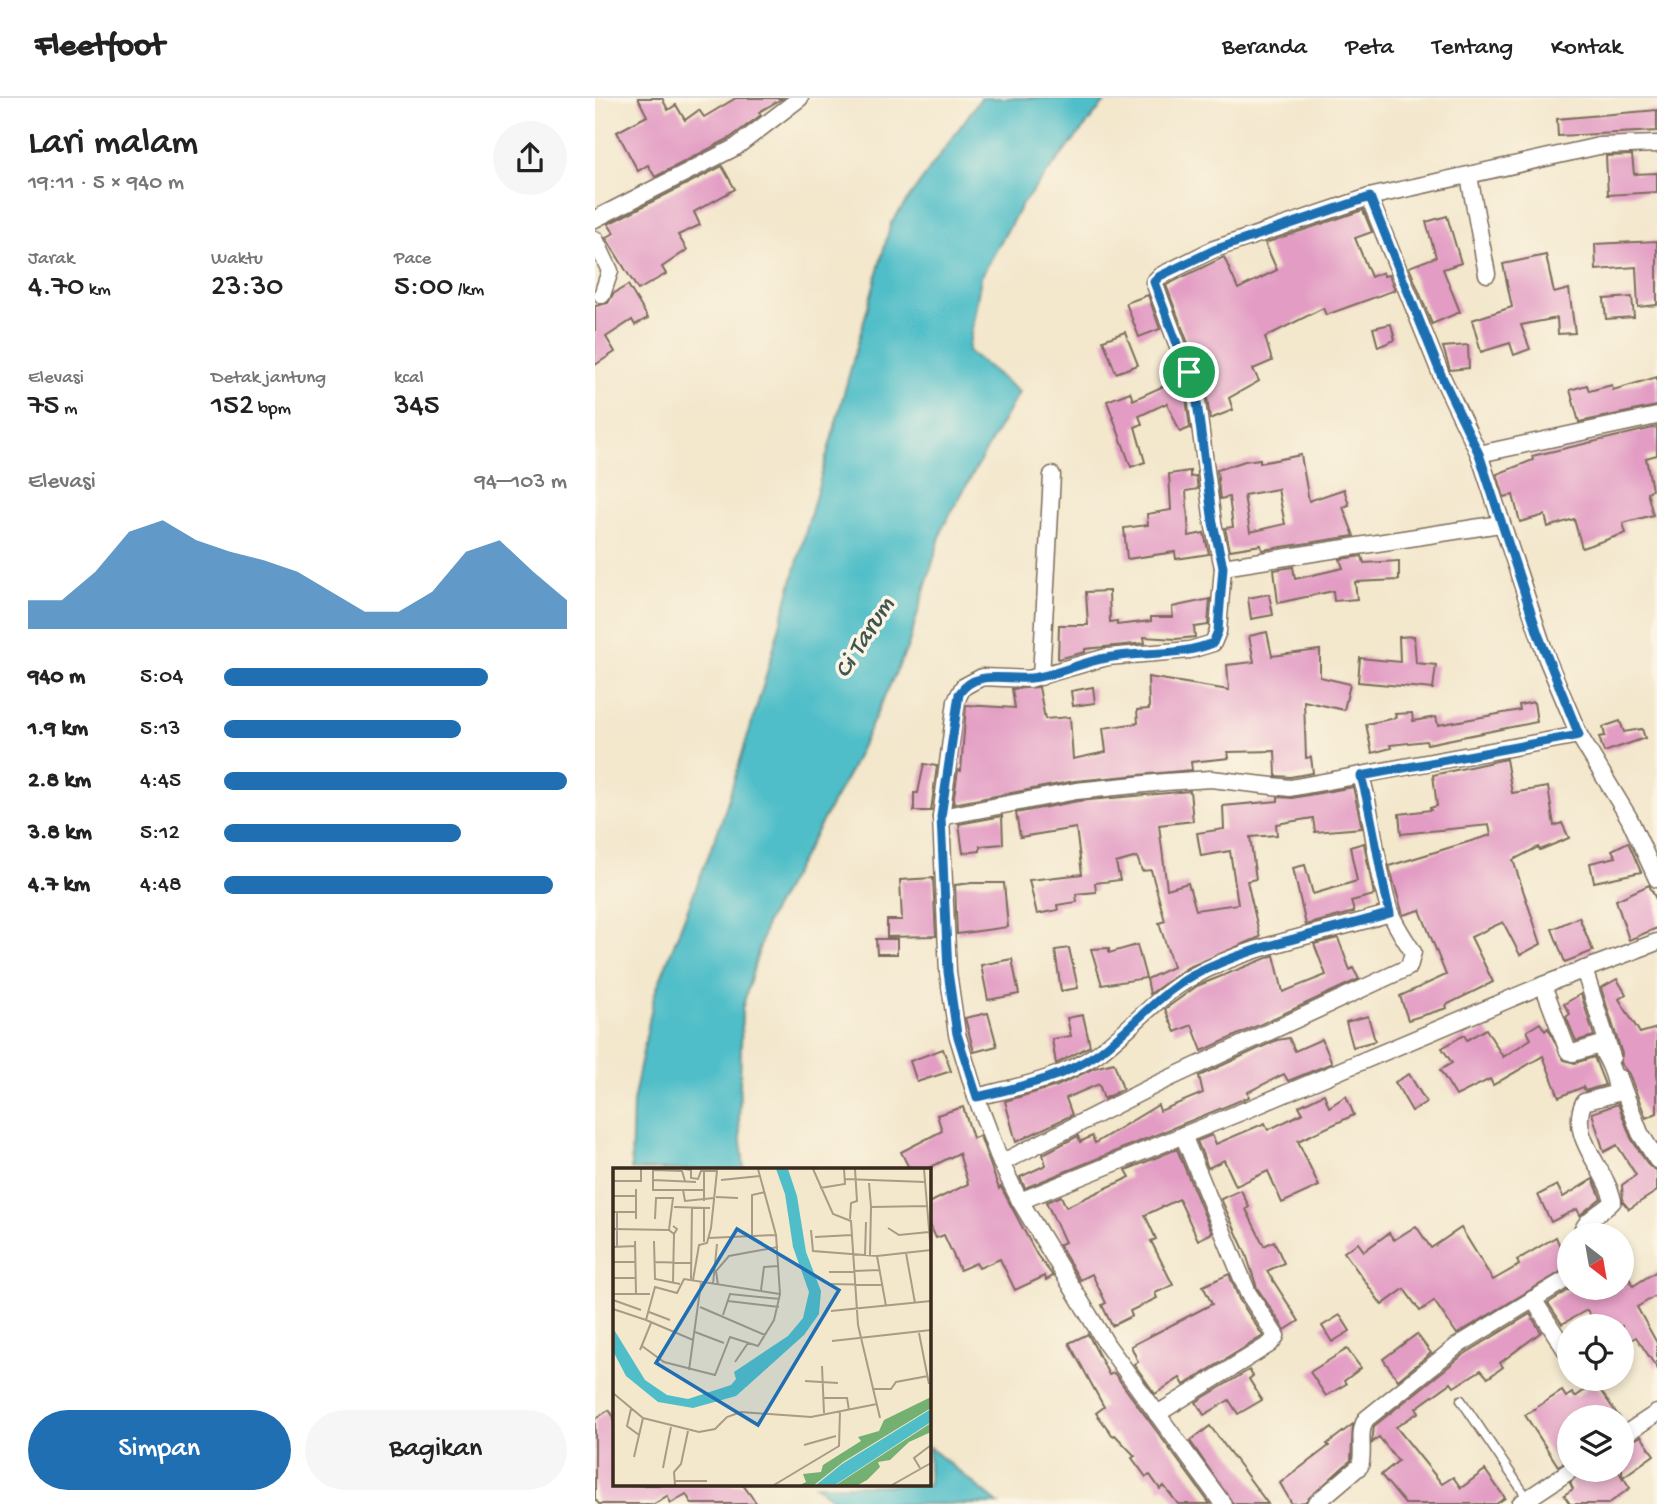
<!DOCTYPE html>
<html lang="id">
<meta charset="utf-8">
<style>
:root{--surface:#fff;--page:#f6f6f6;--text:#222;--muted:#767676;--line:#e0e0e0;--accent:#1f6fb2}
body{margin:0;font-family:"Gochi Hand",sans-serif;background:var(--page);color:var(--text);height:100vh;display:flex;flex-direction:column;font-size:26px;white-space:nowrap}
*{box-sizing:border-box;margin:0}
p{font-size:23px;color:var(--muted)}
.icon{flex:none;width:38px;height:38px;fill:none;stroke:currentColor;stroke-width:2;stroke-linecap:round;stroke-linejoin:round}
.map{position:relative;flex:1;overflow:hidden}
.panel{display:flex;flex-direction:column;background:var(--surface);width:595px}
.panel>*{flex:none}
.needle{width:46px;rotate:149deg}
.controls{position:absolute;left:962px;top:1125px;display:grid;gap:14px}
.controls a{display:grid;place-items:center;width:77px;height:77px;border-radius:50%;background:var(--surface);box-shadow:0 4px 10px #0003;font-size:35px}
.pin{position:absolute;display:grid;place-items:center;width:60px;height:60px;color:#fff;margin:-30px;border:4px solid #fff;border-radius:50%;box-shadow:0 2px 7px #0007}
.round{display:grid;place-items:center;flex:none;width:74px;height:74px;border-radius:37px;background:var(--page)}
.headline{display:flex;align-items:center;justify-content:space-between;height:119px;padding:0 28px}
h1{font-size:38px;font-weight:600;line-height:52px}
.figures{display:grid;grid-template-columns:repeat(3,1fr);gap:10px;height:119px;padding:7px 28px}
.figures div{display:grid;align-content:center}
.figures b{font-size:30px;font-weight:600}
.figures small{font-size:19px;font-weight:400}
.figures p{font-size:19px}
.chart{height:196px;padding:14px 28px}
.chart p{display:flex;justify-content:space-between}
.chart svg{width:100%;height:126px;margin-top:7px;fill:var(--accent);opacity:.7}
.button{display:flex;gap:14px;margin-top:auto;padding:14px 28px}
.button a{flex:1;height:80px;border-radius:42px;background:var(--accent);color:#fff;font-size:28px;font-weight:600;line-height:80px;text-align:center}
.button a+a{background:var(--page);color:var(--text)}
ul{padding:0 28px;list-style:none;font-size:23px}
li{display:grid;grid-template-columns:112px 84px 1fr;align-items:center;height:52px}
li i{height:18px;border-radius:9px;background:var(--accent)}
header{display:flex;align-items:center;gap:42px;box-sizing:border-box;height:98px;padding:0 35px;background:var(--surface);border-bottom:2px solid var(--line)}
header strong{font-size:33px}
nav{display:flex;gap:38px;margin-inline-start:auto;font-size:24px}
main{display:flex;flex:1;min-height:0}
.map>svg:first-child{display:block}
.water{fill:#50bec8;stroke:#467473;stroke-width:2}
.building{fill:#e39dc4;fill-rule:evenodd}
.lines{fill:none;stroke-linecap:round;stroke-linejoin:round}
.service-casing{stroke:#7b6c5b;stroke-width:11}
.minor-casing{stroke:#7b6c5b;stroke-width:19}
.service{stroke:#fff;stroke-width:8}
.minor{stroke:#fff;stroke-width:16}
.route-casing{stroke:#fff;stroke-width:14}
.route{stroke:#1f6fb2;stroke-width:9}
.labels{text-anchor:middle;stroke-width:7;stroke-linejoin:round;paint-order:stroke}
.water-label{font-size:26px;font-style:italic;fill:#415651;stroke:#fcf5e5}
.inset-road{fill:none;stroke:#a99b86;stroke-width:2}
.view{fill:#1f6fb2;fill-opacity:0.15;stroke:#1f6fb2;stroke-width:3.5}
.inset-edge{fill:none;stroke:#3b2a1e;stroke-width:3.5}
</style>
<header>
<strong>Fleetfoot</strong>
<nav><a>Beranda</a><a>Peta</a><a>Tentang</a><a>Kontak</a></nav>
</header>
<main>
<section class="panel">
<div class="headline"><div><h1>Lari malam</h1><p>19:11 · 5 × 940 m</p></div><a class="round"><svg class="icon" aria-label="share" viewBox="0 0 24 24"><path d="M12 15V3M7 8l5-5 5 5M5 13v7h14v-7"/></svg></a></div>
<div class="figures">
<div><p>Jarak</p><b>4.70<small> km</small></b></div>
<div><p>Waktu</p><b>23:30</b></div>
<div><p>Pace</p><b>5:00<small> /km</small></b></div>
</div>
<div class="figures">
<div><p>Elevasi</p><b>75<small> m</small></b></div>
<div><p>Detak jantung</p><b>152<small> bpm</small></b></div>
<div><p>kcal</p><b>345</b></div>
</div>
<div class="chart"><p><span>Elevasi</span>94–103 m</p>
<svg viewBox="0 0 160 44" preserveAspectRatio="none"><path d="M0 44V34L10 34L20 24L30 10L40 6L50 13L60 17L70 20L80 24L90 31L100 38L110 38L120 31L130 17L140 13L150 24L160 34V44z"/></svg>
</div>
<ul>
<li><b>940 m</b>5:04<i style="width:77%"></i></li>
<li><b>1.9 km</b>5:13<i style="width:69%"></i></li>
<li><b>2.8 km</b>4:45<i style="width:100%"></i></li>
<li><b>3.8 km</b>5:12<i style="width:69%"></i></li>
<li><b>4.7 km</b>4:48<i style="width:96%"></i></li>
</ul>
<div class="button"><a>Simpan</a><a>Bagikan</a></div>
</section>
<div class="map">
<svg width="1062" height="1406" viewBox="0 0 1062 1406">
<rect width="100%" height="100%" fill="#fcf5e5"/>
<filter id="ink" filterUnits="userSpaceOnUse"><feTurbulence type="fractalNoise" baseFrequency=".0143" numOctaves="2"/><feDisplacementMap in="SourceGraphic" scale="14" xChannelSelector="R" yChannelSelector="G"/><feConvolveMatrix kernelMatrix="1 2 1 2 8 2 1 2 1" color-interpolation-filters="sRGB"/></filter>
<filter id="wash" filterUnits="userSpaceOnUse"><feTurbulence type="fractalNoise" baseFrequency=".00686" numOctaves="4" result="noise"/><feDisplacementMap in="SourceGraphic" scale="28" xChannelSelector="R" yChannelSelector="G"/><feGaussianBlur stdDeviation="1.57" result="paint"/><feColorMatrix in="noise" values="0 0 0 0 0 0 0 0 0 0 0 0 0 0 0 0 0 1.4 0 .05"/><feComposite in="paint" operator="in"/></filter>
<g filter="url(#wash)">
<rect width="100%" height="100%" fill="#f3e7cc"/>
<g class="water">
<polygon points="386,0 513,0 427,106 386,179 373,253 424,294 348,429 313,548 256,671 172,823 147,911 144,1024 149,1072 36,1072 38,1004 59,898 126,725 169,585 296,125"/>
<polygon points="334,1349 404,1406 245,1406 220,1387 334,1387"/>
</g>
<g id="blocks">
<g class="building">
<polygon points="43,0 67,0 73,12 81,7 90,22 104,12 109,19 141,0 188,0 164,14 166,17 135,40 60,79 53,67 43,73 22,34 52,18"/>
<polygon points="1062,12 1062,33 963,38 962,21"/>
<polygon points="1037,57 1039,76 1062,75 1062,94 1013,97 1011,58"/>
<polygon points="127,68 140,91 99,114 105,127 83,137 92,152 67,169 71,176 43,192 11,140 19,135 13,126"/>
<polygon points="768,112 777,134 760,140 776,179 788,174 789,178 794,177 800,192 731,217 728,210 670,239 677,263 658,271 664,283 634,300 638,312 615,321 611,293 571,187 629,159 643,191 682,172 670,145"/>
<polygon points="852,118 866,165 848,171 865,214 837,226 814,169 841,159 831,124"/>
<polygon points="1062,143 1062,207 1043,209 1041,169 1001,172 1000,146"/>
<polygon points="951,157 959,195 974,191 980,235 963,236 962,220 926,227 935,251 919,257 915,245 886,254 877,222 917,209 908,166"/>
<polygon points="33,187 53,220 40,227 37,222 11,239 20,254 0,267 0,208 13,205 18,196"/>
<polygon points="553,197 565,231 544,239 531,205"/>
<polygon points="1037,199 1039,219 1011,221 1009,201"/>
<polygon points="796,226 800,242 783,249 778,230"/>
<polygon points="530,234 543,267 521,275 508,242"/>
<polygon points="873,247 874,270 855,272 848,249"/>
<polygon points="1062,279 1062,308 984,324 975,292 992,287 994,293 1017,287 1018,292"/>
<polygon points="584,281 591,300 595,330 585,334 572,305 544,318 547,326 540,329 550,364 536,369 512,303 535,294 538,302"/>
<polygon points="1062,329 1062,357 1051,360 1057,392 1052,394 1058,417 1028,425 1031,435 987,450 979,421 953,429 950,417 925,424 918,397 909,399 902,376 938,362 937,358"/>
<path d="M706,357L714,403L749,391L754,407L748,409L759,438L667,452L666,447L635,452L630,430L638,429L634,399L625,401L622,372L650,363L665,361V365ZM683,391L690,426L655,434L649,397Z"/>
<polygon points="595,373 595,379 601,378 603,391 591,393 594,438 609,435 614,456 581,461 580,454 532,461 529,430 553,427 552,416 576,412 574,376"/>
<polygon points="767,458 769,465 804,463 804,482 760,484 762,501 739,503 738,493 683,505 679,472 698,469 700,481 748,470 745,461"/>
<polygon points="514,493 515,524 522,523 522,527 556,523 556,519 578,519 577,509 615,501 613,527 599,529 600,539 581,541 549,539 550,545 490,551 490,554 463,561 464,527 493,527 491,494"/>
<polygon points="674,496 678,517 656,521 653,500"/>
<polygon points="672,534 677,558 725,552 725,579 755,586 749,612 709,603 711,660 716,659 718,675 695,679 681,678 680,653 633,654 634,660 596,664 597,672 480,683 358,706 363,672 366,673 371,607 420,610 417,591 444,589 450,621 475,619 478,661 511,654 508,630 543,625 542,612 554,611 553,579 634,592 632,567 659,564 654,538"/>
<polygon points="819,538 821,565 841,567 838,591 763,584 765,560 805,564 804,539"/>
<polygon points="498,589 500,605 478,608 476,593"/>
<polygon points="939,604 942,624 832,646 831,643 795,647 796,650 777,655 771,626 801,620 800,616 817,615 818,623 841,619 843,627 925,612 924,607"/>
<polygon points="1025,623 1029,634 1047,631 1050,640 1009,654 1004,639 1010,638 1008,629"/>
<polygon points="911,661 917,695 953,689 959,728 967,725 974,740 945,752 943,749 918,762 946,846 925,857 908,824 876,839 898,884 851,907 852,910 813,922 805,898 851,877 825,812 808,817 794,768 896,737 894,727 806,736 804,716 836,712 835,710 842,708 838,677"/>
<polygon points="329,666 342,668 336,713 319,713 319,695 323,695"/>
<polygon points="758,689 767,730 720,734 718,720 681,726 682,737 655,739 661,781 652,783 665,839 592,870 555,896 552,881 578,869 564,825 570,823 556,772 547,773 542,759 521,765 525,782 500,785 501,794 481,796 482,804 462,807 463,812 442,816 434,782 487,776 481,730 425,739 421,715 483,703 595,693 598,723 564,727 572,791 593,785 601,812 643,806 635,753 606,758 602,735 629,731 628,708 683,703 683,699 697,700"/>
<polygon points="407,718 408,746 385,748 385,753 368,755 364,726"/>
<polygon points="1033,744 1046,774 999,784 995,765 1021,759 1017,752"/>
<polygon points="769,745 779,797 756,803 759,814 711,827 698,770 710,767 718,796 762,783 755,749"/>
<polygon points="338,780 341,838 292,839 292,822 307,822 305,782"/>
<polygon points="377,785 409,785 413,829 362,836 360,787"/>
<polygon points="1054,787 1062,803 1062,830 1034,842 1021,802"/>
<polygon points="984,819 998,853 970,864 957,831"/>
<polygon points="743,840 755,872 758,870 764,881 607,953 597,927 580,934 570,911 602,888 679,857 688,894 731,877 719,846"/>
<polygon points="281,841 302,841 302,856 282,856"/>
<polygon points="542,847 551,880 507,887 496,851 514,850 514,855"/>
<polygon points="474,850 483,890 466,893 460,852"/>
<polygon points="417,861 424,896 393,902 386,867"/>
<polygon points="1022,881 1031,896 1024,901 1045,935 1062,930 1062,1015 1051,1020 1034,976 1025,965 1027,956 1006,890"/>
<polygon points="986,896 999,938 981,943 971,919 975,916 969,906"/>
<polygon points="393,915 402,948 379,954 370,920"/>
<polygon points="488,917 495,948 461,966 457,941 476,938 472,920"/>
<polygon points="773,918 780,943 758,949 751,924"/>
<polygon points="945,925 950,933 953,930 969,962 980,965 999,959 1010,987 990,993 988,989 964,999 948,958 898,987 895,981 861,998 845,972 857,965 847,950 869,937 872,942 891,931 908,959 936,941 932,933"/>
<polygon points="694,940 700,953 727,941 737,965 693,983 689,976 653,994 654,999 430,1090 425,1079 451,1067 448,1056 483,1038 485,1044 497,1038 500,1045 563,1007 565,1013 608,995 604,978 682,942"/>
<polygon points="348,951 356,973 322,984 315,963"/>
<polygon points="519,965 528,991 509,1001 504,986 471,1000 477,1017 421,1044 410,1003 462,988 499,970"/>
<polygon points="814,976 831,1004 817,1013 800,984"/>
<polygon points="729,996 734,1009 751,998 759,1017 703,1043 724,1088 687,1105 673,1073 641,1088 629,1062 613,1070 602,1043 617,1037 621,1046 670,1025 673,1032 708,1015 704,1008"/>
<polygon points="1023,1006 1036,1040 1054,1068 1062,1072 1062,1093 1034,1111 1028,1104 1027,1087 1041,1077 1022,1047 1009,1054 997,1015"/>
<polygon points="368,1009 378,1040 385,1038 404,1091 406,1089 442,1157 458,1178 451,1182 450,1178 420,1192 405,1161 384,1170 381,1165 365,1172 349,1137 341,1140 334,1125 334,1105 373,1086 364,1055 330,1072 315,1072 306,1054 347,1033 342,1017"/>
<polygon points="582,1051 617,1135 603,1142 584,1101 550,1117 561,1141 556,1143 578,1187 560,1195 562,1200 535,1213 537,1218 517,1228 507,1207 511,1205 497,1176 485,1182 464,1147 470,1144 451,1104 466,1098 471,1109 535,1079 531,1072"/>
<polygon points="998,1081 1006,1100 985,1117 982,1111 956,1124 943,1097 962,1087 968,1099"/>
<polygon points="646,1092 654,1109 651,1111 669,1148 679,1143 689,1165 672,1173 704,1223 690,1232 662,1190 651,1156 626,1101"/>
<polygon points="821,1128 836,1150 866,1130 898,1182 924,1167 922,1162 961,1139 974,1169 862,1236 839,1203 825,1213 809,1191 787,1207 749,1154 763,1145 769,1153 794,1135 799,1142"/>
<polygon points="1027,1166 1038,1188 1062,1173 1062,1197 1042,1209 1062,1245 1062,1270 1041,1239 1027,1247 1027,1228 1002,1228 992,1212 967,1226 953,1205 977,1190 984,1190 989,1199 1010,1190 1027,1190"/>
<polygon points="634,1176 644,1201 668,1238 589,1287 585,1280 560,1296 539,1266 543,1264 536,1248 617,1206 608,1188"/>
<polygon points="935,1216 946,1234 905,1265 908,1269 893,1280 886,1272 859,1289 856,1285 821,1310 824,1314 801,1329 847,1386 858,1379 866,1390 890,1372 910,1400 901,1406 810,1406 786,1377 803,1363 784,1339 777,1345 779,1328 868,1257"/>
<polygon points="745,1217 755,1233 737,1244 727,1228"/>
<polygon points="493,1236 514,1277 519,1275 615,1406 583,1406 569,1388 565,1391 555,1377 551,1379 537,1360 540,1358 520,1337 518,1338 501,1315 509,1309 474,1245"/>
<polygon points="822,1236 836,1255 803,1282 788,1261"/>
<polygon points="752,1251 766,1270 749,1283 751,1286 731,1298 715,1274"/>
<polygon points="654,1272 658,1278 654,1281 667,1302 643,1316 634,1302 609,1317 601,1304"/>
<polygon points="996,1288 1002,1288 1025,1320 975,1320 975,1362 963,1368 930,1317 967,1293 971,1299 977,1295 980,1299"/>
<polygon points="14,1312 19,1319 19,1387 148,1387 162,1406 97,1406 91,1396 76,1405 72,1398 59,1406 4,1406 0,1401 0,1321"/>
<polygon points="758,1326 756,1362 710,1404 697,1406 685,1385 734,1348 732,1346"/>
<polygon points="615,1328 645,1368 673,1406 638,1406 595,1343"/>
<polygon points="1046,1338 1059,1357 1028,1379 1035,1390 1013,1406 975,1406 969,1397 978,1391 975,1385 986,1372 1023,1372 1027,1379 1027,1348"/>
</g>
</g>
</g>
<g filter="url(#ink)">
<use href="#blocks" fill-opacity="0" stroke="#7b6c5b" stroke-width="2"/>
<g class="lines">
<defs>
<polyline id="service" points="866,1302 933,1401"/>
<g id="minor">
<polyline points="874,78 892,176"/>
<polyline points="774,99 847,279 884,356 952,561 984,637 1034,720 1062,781"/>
<polyline points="0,121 141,49 205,0"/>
<polyline points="0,141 15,173 7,197"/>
<polyline points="884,356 1062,318"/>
<polyline points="628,469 905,426"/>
<polyline points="446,579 457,377"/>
<polyline points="346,719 481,693 570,684 616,681 695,690 984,637"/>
<polyline points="989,871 1017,959"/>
<path d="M948,887L973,953L978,955L1004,947C1013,962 1021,977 1022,995L989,1004C972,1038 1012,1072 1018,1103C1008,1115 988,1121 986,1138"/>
<polyline points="1024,980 1045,1035 1062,1062"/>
<path d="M381,999C422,989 466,981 502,956C535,932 561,899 597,879C658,845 729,836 795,815"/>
<path d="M406,1065L562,986L814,869L818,854C810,841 799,826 794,811C780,767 779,722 766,678"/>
<polyline points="425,1103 406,1065 381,999 362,936 353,874 346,719 361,603 368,589 387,579 434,581 512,559 595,552 618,545 623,533 628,469 618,425 601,297 559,184 565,178 619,151 774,99 1004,48 1062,46"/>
<polyline points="938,1201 975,1259"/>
<polyline points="562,1316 675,1246 681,1238 653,1195 588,1037"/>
<polyline points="1027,1338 1062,1315"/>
<polyline points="628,1406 512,1247 425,1103 661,1008 948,887 1062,844"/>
<path d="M720,1406L765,1368C770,1352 762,1336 771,1321L862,1248L975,1179"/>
<polyline points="925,1406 976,1372"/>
</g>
</defs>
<use href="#service" class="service-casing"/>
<use href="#minor" class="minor-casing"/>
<use href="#service" class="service"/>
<use href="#minor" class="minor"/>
</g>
</g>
<g class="lines" filter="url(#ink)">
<defs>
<path id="route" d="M775,99L847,279L884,356L943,536L984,637L766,678C779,723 783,769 795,815C729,836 659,845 597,878C560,899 535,932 502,956C466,981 423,989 382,999L362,936L353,874L346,719L364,596C382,568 416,585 443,579C466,575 488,564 511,560C547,553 584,559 618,545L623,533L628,469L618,425L601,297L559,184L565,178L619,152Z"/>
</defs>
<use href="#route" class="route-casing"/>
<use href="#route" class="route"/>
</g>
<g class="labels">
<g class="water-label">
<text transform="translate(267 538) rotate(-58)" y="9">Ci Tarum</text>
</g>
</g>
<g transform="translate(18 1070)">
<rect width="318" height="318" fill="#f3e7cc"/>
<path d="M318,229V240L230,294L201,317H187L193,314L190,306L208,304L210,297L248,273L245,269L266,263L271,252ZM318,255V264L296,274L277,292L265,294L267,299L254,312L245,317H223Z" fill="#74b071"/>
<path d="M163,1H175L184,28L193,84L208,123L206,146L191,167L123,228L80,240L45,234L13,208L0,183V160L32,212L54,227L75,231L118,217L123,211L121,204L175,168L190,150L196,124L180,79L172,26ZM318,241V254L222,317H203L229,296Z" fill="#50bec8"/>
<path class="inset-road" d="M40,1V22H91M71,1L78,2V10L85,11L88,3H104L98,60L94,75L86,77L80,112M200,1L220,46L238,53L245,157L267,250M311,1L318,85M40,2L69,3L72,13M91,4V33M232,11L312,14M40,12L83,14M108,12L147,8M0,13H28V1M256,15L258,39L314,38M207,20L232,16L231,1M70,22L72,33L101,30M0,28H22M103,29L125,30M61,39L97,40M0,44H23M23,51V21M42,51L43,30H60L56,62L61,66L64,61L60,58M237,51L238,35L244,33L242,1M275,60L286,67L316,64M0,61L56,62M198,62L200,83L264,88L318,82M139,68V27L152,24M202,69L239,67M95,70L163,67M22,73L23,127M41,73L42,111L67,116M91,74V40M4,78V44M0,79L22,78M293,85L302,135M252,87L253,54M257,87L258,39M264,88L273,138M0,94H23M41,94L78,95M216,104L266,102M0,110H23M78,111L79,39M60,114L61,66M100,116L104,76M216,116L269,117M105,117L103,103L116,88L165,79M148,122L151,99L166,98M0,126H37M0,132L28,142M115,133L166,139M87,139L152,167M0,141L33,152L42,119L64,125L71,111L167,126L163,67L145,1M218,143L318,133M36,144L57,152M110,147L117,126L167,131M33,152L80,172M82,164L111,175M306,165L316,216M219,173L318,162M29,178L51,194L102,207L117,169L145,178L161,152L167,126M27,182L38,155M122,194L135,175M209,198L211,245M76,202L88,115M192,213L225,215M261,221H278L283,214L315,208M0,225L30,250L86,264L102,261L114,249L128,244L198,249L264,236M210,230H234L236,242M18,241L14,258L26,267M191,277L223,268M21,289L30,250M50,300L58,259M307,300L301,290L318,277M62,313H94M62,317L61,304L68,296L75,263M161,317L226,278L227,243M279,317L318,295"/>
<path class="view" d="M124,61L226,122L145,257L43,195Z"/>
<rect width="318" height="318" class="inset-edge"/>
</g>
</svg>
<div class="controls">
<a><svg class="needle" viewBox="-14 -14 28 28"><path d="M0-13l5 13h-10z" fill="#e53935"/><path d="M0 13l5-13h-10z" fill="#767676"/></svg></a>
<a><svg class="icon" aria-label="locate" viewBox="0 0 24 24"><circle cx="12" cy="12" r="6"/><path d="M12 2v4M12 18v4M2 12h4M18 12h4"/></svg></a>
<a><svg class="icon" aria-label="layers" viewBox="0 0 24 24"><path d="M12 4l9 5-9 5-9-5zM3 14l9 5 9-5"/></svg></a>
</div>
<div class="pin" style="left:594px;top:274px;background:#1e9e55"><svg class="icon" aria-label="arrive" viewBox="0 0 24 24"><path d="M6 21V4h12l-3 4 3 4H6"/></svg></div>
</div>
</main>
